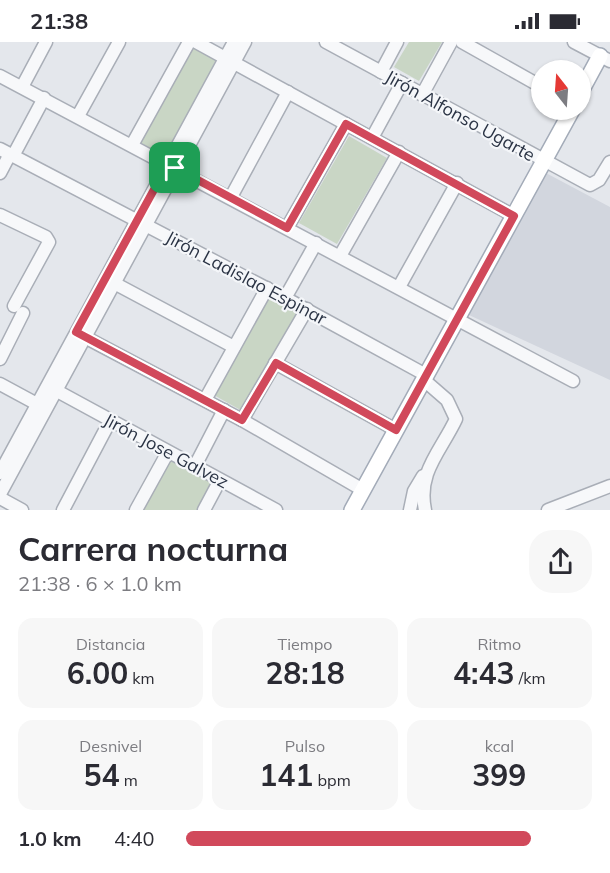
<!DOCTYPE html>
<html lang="es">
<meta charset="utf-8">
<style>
:root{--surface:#fff;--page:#f7f7f7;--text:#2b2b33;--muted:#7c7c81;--accent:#d1495b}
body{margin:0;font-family:Mulish,sans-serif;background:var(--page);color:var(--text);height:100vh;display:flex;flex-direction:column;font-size:22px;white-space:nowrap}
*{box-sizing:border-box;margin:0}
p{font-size:20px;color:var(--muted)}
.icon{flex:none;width:33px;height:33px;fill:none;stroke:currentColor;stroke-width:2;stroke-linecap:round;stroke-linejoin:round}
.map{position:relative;height:468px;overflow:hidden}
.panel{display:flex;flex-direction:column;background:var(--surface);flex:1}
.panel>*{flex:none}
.needle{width:39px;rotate:343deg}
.fabs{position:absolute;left:531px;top:18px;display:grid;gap:12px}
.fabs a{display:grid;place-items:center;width:60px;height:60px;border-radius:50%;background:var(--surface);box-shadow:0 2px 4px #0004;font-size:30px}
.pin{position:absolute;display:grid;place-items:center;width:51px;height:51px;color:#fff;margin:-26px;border-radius:12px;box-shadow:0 3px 9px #0006}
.round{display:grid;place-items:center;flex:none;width:63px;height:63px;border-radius:24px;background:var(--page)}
.overview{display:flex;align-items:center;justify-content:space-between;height:102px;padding:0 18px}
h1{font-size:33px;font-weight:700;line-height:45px}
.figures{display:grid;grid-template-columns:repeat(3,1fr);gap:9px;height:102px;padding:6px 18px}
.figures div{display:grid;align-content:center;border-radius:15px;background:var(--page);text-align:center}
.figures b{font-size:30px;font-weight:700}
.figures small{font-size:16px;font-weight:400}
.figures p{font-size:16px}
ul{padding:0 18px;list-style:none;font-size:20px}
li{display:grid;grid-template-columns:96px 72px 1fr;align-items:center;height:45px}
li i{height:15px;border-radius:8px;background:var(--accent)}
.status{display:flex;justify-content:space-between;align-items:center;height:42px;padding:0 30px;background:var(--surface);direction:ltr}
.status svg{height:16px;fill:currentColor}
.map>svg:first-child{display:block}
.built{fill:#d2d6de}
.green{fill:#c9d6c5}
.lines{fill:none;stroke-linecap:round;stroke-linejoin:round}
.minor-casing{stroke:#a9aeb7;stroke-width:15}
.major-casing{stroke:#a3abb8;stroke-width:18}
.minor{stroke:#f7f8fa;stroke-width:12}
.major{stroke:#fff;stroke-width:15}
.route-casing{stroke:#fff;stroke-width:12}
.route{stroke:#d1495b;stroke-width:8}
.labels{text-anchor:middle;stroke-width:4.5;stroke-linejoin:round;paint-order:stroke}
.street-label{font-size:18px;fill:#2b3445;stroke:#f4f6f9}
</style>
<div class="status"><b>21:38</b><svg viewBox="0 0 49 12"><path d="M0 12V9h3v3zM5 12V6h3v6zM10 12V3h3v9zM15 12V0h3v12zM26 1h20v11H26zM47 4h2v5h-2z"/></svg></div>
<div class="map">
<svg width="610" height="468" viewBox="0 0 610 468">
<rect width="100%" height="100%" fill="#e4e7ec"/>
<polygon class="built" points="544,130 610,165 610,338 469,273"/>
<g class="green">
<polygon points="409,0 442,0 419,39 394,25"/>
<polygon points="191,5 216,18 166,115 139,100"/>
<polygon points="349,94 387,116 337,202 299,181"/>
<polygon points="268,251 300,269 244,370 212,352"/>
<polygon points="171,417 214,441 199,468 143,468"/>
</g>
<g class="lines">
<defs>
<g id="minor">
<polyline points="196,0 514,174"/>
<polyline points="326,0 590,143 599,138 610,120"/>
<polyline points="462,0 542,45"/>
<polyline points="574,0 610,19"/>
<polyline points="381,30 397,0"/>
<polyline points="0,34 573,339"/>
<polyline points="22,45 46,0"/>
<polyline points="422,53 451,0"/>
<polyline points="78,74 119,0"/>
<polyline points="372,96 402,41"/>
<polyline points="132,103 189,0"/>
<polyline points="0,107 285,256 426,333"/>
<polyline points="13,114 44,56"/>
<polyline points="0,131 10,112"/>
<polyline points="231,155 288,50"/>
<polyline points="0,173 46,195 49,200 14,264"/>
<polyline points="287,186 346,82"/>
<polyline points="340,214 399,110"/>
<polyline points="114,241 234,305"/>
<polyline points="399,245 457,141"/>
<polyline points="285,256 316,201"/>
<polyline points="79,292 242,378 363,448"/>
<polyline points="0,317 23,271"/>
<polyline points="275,321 396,388"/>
<path d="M424,338L447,358L456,377C441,409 417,430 425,468"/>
<polyline points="0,342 37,362"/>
<polyline points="57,349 276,468"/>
<polyline points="205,358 267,246"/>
<polyline points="242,378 307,267"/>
<polyline points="195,424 224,368"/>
<polyline points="0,431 234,0"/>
<polyline points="0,452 245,0"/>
<polyline points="0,456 22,468"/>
<polyline points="63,468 110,379"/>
<polyline points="136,468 168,410"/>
<polyline points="204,468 220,438"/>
<polyline points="410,468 414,449 423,434"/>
<polyline points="548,468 610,444"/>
</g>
<g id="major">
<polyline points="580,51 600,14"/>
<polyline points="352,468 572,68"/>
</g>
</defs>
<use href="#minor" class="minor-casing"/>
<use href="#major" class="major-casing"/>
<use href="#minor" class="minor"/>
<use href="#major" class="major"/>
</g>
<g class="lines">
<defs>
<polygon id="route" points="346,82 514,174 396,388 276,321 242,378 76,290 168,122 287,186"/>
</defs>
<use href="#route" class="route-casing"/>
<use href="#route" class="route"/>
</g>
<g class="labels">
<g class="street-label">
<text transform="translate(460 74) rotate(29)" y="6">Jirón Alfonso Ugarte</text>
<text transform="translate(246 236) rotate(28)" y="6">Jirón Ladislao Espinar</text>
<text transform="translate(166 409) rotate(28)" y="6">Jirón Jose Galvez</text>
</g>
</g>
</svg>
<div class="fabs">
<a><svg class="needle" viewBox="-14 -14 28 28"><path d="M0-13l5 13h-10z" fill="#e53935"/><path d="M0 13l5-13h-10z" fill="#7c7c81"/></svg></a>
</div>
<div class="pin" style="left:175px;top:126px;background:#1e9e55"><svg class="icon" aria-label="arrive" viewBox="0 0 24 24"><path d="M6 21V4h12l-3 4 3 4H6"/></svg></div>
</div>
<section class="panel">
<div class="overview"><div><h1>Carrera nocturna</h1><p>21:38 · 6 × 1.0 km</p></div><a class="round"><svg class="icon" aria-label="share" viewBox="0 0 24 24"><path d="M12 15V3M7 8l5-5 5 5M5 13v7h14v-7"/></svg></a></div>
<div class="figures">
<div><p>Distancia</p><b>6.00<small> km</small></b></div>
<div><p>Tiempo</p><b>28:18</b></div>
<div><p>Ritmo</p><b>4:43<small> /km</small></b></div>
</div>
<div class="figures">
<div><p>Desnivel</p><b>54<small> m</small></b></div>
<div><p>Pulso</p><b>141<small> bpm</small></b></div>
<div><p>kcal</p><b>399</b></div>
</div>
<ul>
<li><b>1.0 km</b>4:40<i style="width:85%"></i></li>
</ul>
</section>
